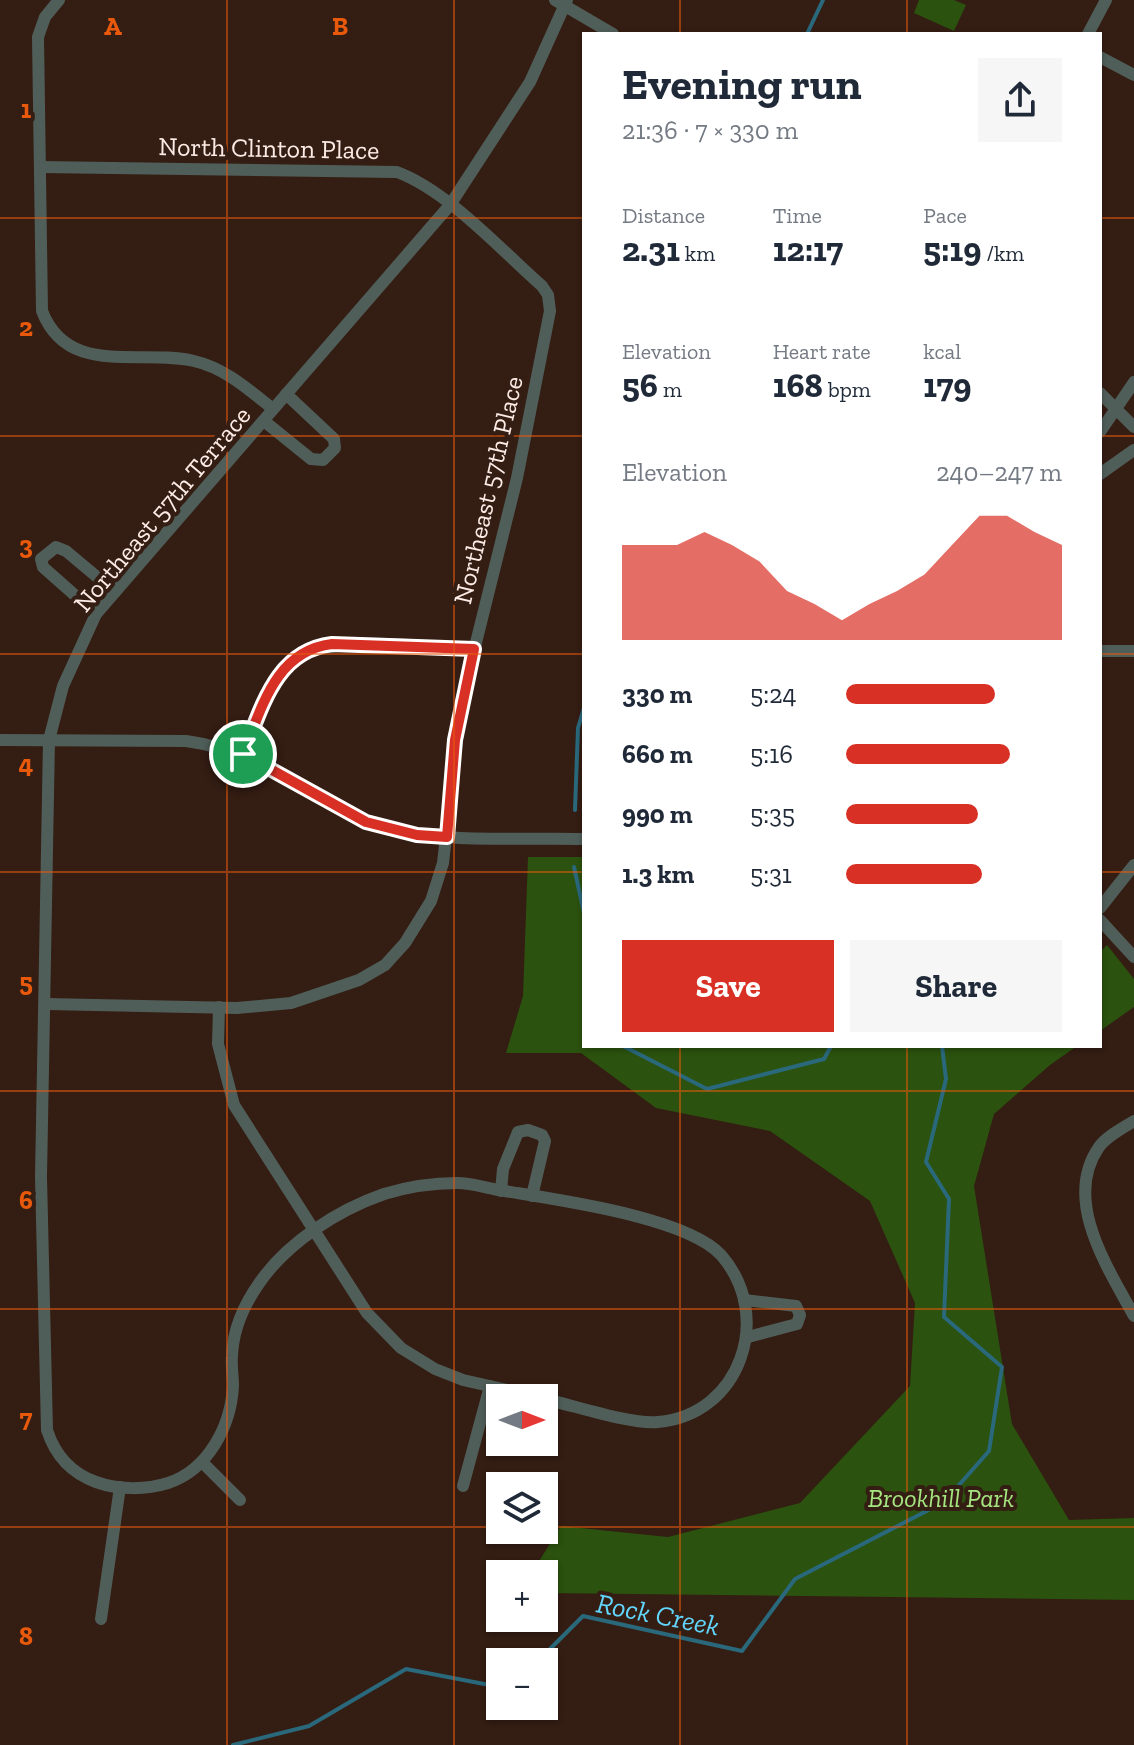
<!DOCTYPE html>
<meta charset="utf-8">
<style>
:root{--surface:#fff;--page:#f6f6f7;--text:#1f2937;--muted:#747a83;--accent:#d93025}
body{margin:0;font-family:"Zilla Slab",serif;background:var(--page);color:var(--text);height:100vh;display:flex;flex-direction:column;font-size:30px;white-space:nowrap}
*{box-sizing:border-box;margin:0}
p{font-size:26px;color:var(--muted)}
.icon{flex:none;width:44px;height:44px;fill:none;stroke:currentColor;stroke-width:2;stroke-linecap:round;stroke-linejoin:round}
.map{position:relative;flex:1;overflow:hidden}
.panel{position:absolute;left:582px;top:32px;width:520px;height:1016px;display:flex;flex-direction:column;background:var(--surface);border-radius:0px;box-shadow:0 2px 6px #0004}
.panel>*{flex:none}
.needle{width:52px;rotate:90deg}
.buttons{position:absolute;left:486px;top:1384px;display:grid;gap:16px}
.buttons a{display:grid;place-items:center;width:72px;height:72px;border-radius:0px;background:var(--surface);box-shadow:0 2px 6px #0004;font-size:40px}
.pin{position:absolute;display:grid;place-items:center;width:68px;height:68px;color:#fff;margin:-34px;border:4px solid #fff;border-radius:50%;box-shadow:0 2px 8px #0007}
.round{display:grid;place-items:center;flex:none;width:84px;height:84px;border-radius:0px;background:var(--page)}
.overview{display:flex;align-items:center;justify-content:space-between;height:136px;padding:0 40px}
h1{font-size:44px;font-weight:800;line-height:60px}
.metrics{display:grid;grid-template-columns:repeat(3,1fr);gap:12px;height:136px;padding:8px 40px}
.metrics div{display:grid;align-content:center}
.metrics b{font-size:34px;font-weight:800}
.metrics small{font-size:22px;font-weight:400}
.metrics p{font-size:22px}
.chart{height:224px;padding:16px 40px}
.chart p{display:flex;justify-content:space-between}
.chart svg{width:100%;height:144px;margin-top:8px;fill:var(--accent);opacity:.7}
.action{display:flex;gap:16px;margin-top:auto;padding:16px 40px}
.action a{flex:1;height:92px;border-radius:0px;background:var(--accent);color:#fff;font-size:32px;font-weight:800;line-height:92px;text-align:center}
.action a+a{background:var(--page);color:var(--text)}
ul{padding:0 40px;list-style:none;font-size:26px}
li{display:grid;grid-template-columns:128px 96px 1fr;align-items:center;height:60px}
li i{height:20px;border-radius:10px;background:var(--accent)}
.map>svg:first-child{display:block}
.green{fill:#2b520e}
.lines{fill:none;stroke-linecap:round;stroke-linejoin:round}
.stream{stroke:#2a687c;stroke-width:4}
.street{stroke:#505e59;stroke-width:12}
.route-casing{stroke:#fff;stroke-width:16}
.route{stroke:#d93025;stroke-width:10}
.grid{fill:none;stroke:#e8590c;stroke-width:2;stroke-opacity:0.55}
.labels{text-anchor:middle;stroke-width:8;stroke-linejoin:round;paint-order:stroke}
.street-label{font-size:26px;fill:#fdece6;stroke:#341d13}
.park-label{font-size:26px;font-style:italic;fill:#a6e681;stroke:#341d13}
.water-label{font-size:28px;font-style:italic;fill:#62d7fe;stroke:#341d13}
.grid-label{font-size:26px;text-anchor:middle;font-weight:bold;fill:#e8590c;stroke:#341d13;stroke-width:8;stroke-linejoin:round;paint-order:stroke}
</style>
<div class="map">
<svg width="1134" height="1745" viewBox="0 0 1134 1745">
<rect width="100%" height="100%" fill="#341d13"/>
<g class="green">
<polygon points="919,0 954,0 966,5 954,31 914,13"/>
<polygon points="528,857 584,857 584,1046 1077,1046 1050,1065 994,1114 974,1186 1012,1424 1069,1520 1134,1518 1134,1600 544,1593 544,1574 531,1574 561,1526 668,1537 800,1503 910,1386 915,1303 870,1201 770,1131 656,1108 581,1053 506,1053 523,996"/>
<polygon points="1107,945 1134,979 1134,1007 1100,1031 1100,952"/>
</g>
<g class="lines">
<g class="stream">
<polyline points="807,34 823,0"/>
<polyline points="575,810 578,728 584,708"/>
<polyline points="574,867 584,913"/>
<polyline points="623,1046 707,1089 824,1059 831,1046"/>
<polyline points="537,1662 583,1616 742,1651 795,1579 944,1502 989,1451 1002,1367 944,1317 949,1199 926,1162 946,1079 942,1046"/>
<polyline points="233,1745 309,1726 406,1669 500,1687"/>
</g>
<g class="street">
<path d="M59,0L45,17L38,37L42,311C68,378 140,348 194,361C225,368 249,390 273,409"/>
<polyline points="555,0 613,34"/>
<polyline points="1088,34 1106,0"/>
<polyline points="1100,57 1134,75"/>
<path d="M40,167L397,172C448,191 501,250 542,286L548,295L550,311L517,478L461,703L443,863L431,901L405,943L385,965L359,980L291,1003L237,1008L47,1004"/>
<polyline points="1100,393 1134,427"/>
<polyline points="264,421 311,459 323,460 335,448 334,439 286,394"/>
<polyline points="1100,432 1134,382"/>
<polyline points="1100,474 1134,450"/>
<polyline points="96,614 43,567 41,559 56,547 66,551 115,592"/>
<polyline points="1100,651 1134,651"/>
<path d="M0,740L186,741C238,748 277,771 321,796C337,805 353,817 370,823C432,845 518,837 584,839"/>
<path d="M243,754C255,727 264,692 282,669C316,629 424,648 474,649"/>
<polyline points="1100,908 1134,865"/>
<polyline points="1100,920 1134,957"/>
<polyline points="219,1007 218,1044 234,1105 367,1313 401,1348 435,1369 463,1380 542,1398"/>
<path d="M1134,1121C1123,1128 1107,1136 1099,1147C1062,1200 1108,1268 1134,1316"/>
<polyline points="501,1191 503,1169 518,1132 528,1130 542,1135 545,1141 532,1196"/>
<polyline points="744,1300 796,1306 800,1315 797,1324 748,1337"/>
<path d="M544,1399C573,1405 631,1425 658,1422C741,1415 774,1315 721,1255C686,1217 558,1200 505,1191C489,1189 473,1183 457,1183C432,1183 407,1187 384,1194C338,1210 288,1242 260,1282C245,1303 233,1329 232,1356C231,1366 233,1376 233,1386C231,1426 208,1470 168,1483C146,1490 118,1490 96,1482C71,1473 55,1455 47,1430L41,1177L49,740L63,686L96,614L450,205L530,82L567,0"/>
<polyline points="202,1462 240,1500"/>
<polyline points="463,1486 490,1386"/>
<polyline points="101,1619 120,1487"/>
</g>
</g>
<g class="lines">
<defs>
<path id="route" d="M332,644L474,649L455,740L447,837L417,835L366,822L243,754C262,708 275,651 332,644Z"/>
</defs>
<use href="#route" class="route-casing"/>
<use href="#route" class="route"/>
</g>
<path class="grid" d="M227,0V1745M454,0V1745M680,0V34M907,0V34M0,218H584M1100,218H1134M0,436H584M1100,436H1134M0,654H584M1100,654H1134M0,872H584M1100,872H1134M680,1046V1745M907,1046V1745M0,1091H1134M0,1309H1134M0,1527H500M544,1527H1134"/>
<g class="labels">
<g class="street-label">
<text transform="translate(269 148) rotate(1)" y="9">North Clinton Place</text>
<text transform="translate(488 490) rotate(-77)" y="9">Northeast 57th Place</text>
<text transform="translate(162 509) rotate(-50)" y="9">Northeast 57th Terrace</text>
</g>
<g class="park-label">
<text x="941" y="1507">Brookhill Park</text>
</g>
<g class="water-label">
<text transform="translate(658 1614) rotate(11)" y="10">Rock Creek</text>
</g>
</g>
<g class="grid-label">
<text x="113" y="35">A</text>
<text x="340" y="35">B</text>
<text x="26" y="118">1</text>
<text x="26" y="336">2</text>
<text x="26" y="554">3</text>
<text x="26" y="773">4</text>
<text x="26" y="991">5</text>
<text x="26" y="1209">6</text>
<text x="26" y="1427">7</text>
<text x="26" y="1645">8</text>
</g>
</svg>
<div class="buttons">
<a><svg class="needle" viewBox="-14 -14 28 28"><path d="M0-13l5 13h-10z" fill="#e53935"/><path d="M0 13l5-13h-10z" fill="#747a83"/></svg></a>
<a><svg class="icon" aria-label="layers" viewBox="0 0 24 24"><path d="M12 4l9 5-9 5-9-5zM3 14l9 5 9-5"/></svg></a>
<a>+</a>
<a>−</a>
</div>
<div class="pin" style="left:243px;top:754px;background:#1e9e55"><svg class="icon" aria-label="arrive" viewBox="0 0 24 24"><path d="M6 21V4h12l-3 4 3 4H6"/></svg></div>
<section class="panel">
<div class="overview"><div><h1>Evening run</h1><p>21:36 · 7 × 330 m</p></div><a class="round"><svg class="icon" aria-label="share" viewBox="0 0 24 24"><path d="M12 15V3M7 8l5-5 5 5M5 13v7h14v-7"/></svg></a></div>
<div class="metrics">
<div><p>Distance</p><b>2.31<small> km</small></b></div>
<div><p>Time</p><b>12:17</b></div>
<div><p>Pace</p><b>5:19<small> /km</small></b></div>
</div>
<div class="metrics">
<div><p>Elevation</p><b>56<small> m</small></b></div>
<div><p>Heart rate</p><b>168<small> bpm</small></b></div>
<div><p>kcal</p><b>179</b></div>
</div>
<div class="chart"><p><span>Elevation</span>240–247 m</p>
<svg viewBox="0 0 160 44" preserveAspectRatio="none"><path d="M0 44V15L10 15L20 15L30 11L40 15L50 20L60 29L70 33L80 38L90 33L100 29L110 24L120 15L130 6L140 6L150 11L160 15V44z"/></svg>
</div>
<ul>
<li><b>330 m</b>5:24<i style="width:69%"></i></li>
<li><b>660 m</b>5:16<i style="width:76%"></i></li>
<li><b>990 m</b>5:35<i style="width:61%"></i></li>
<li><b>1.3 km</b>5:31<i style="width:63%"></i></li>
</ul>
<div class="action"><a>Save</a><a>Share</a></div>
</section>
</div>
